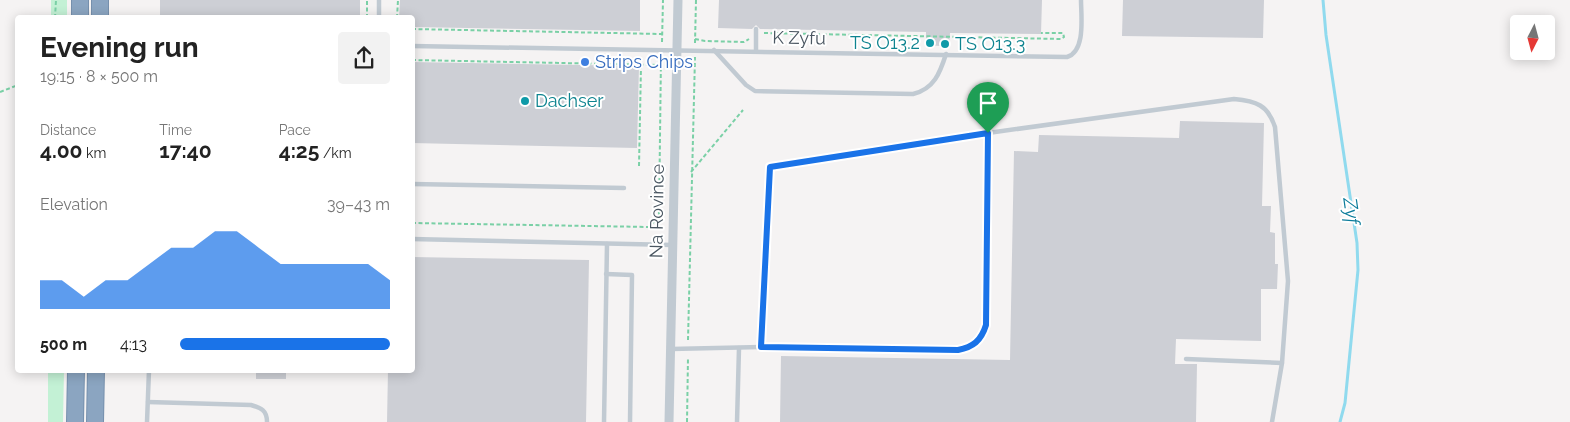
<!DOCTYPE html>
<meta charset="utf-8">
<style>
:root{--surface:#fff;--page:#f2f2f2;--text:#222;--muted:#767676;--accent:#1a73e8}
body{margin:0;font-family:Raleway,sans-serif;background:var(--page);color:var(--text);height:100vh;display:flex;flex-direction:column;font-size:19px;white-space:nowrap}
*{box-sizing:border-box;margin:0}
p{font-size:16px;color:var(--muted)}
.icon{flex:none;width:28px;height:28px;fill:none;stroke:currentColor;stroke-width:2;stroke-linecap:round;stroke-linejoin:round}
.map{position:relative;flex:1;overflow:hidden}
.panel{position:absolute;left:15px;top:15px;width:400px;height:358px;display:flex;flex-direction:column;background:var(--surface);border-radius:5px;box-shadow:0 2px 12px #0003}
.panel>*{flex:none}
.needle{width:32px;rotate:186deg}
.fabs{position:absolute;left:1510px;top:15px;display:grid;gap:10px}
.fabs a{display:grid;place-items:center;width:45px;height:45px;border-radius:5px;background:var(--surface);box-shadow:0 2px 12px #0003;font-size:25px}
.pin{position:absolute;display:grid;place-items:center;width:42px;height:42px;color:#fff;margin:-51px -21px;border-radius:50% 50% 50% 0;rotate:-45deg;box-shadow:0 0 5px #0007}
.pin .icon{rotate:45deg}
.round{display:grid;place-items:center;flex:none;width:52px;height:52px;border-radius:5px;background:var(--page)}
.overview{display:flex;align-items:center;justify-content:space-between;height:85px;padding:0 25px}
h1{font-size:28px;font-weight:700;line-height:38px}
.figures{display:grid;grid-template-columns:repeat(3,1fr);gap:8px;height:85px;padding:5px 25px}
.figures div{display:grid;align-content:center}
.figures b{font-size:21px;font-weight:700}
.figures small{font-size:14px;font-weight:400}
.figures p{font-size:14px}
.chart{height:140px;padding:10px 25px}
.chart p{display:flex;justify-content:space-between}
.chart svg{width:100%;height:90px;margin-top:5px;fill:var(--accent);opacity:.7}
ul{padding:0 25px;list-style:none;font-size:16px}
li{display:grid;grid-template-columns:80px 60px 1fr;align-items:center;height:38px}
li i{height:12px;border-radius:6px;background:var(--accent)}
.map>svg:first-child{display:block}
.green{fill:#c3f1d5}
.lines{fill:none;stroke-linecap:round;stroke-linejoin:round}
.stream{stroke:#90daee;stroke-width:3}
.building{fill:#cdcfd5}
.highway-casing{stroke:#7690ad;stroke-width:18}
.path{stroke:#7ad0a6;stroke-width:2;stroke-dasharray:4 2.5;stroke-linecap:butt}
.lane{stroke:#c1cad2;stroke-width:4.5}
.street{stroke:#c1cad2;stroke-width:9}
.highway{stroke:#8ba5c1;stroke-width:16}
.route-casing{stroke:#fff;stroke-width:10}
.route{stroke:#1a73e8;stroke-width:6}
.culture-dot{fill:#0f9aa8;stroke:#fff;stroke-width:2}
.shop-dot{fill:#3f7fe0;stroke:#fff;stroke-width:2}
.labels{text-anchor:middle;stroke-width:4;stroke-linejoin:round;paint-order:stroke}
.street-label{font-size:18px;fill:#4a5661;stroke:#fff}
.culture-label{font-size:18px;fill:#0d838f;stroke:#fff;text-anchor:start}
.shop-label{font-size:18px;fill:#366cbe;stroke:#fff;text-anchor:start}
.water-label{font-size:19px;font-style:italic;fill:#0c7c9b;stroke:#fff}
</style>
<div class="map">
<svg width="1570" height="422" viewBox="0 0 1570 422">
<rect width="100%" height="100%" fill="#f5f3f3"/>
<g class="green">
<rect x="51" y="0" width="16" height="17"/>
<polygon points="48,370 64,370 63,422 48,422"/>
</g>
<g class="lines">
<polyline class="stream" points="1323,0 1326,35 1357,243 1358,270 1345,403 1340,422"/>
</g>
<g class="building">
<rect x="160" y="0" width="200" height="18"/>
<polygon points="400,0 640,0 640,31 412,27 412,18 399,18"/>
<polygon points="719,0 1042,0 1041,34 950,33 949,46 940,46 926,45 926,32 760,29 756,25 752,29 718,28"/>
<polygon points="1123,0 1264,0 1263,38 1122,36"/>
<polygon points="412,62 639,66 637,148 412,143"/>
<polygon points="1180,121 1264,123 1262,206 1271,206 1270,232 1275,233 1275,264 1278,264 1277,289 1261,289 1261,341 1176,339 1175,364 1197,364 1196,422 780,422 781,356 1010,360 1014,151 1038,152 1039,135 1179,138"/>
<polygon points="412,257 589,260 586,422 387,422 388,370 412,370"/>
<rect x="256" y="370" width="30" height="9"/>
</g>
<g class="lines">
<defs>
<g id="highway">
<polyline points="80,18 80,0"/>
<polyline points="100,18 100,0"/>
<polyline points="75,422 76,370"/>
<polyline points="95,422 96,370"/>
</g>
</defs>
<use href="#highway" class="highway-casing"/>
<g class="path">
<polyline points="55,18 56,0"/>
<polyline points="367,18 367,0"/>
<polyline points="397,18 398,0"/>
<polyline points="412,29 662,34"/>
<polyline points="764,33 1061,39 1064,37 1063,33 1041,33"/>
<polyline points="695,39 705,41 744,42 749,39"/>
<polyline points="662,42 663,0"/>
<polyline points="695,43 696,0"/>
<polyline points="412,60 661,65"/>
<polyline points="0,92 18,85"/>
<polyline points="639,166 641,66"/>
<polyline points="691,172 743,110"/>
<polyline points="412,223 649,227 659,216 661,57"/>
<polyline points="688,340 695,57"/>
<polyline points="687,422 688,357"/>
</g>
<g class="lane">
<polyline points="379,18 379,0"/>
<path d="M412,46L1067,57C1086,51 1081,16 1081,0"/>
<path d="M714,50L746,85L755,91L913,94C934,89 940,73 946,54"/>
<polyline points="756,51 756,29"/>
<polyline points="412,184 624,188"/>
<polyline points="412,239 673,245"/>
<polyline points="606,274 632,275 630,422"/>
<path d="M761,347L770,167L988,133L1234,99C1256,101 1268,105 1275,127L1288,281L1282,363L1272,422"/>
<path d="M671,349L761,347L958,350C973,347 982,341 986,325L988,133"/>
<polyline points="1186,359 1282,363"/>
<path d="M148,402L251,405C261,408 267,410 267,422"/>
<polyline points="147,422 149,370"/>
<polyline points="604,422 607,244"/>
<polyline points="737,422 739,348"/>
</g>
<polyline class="street" points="669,422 678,0"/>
<use href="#highway" class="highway"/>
</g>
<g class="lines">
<defs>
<path id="route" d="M988,133L986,325C981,341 973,347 958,350L761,347L770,167Z"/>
</defs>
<use href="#route" class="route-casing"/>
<use href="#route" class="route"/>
</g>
<g class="culture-dot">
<circle cx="930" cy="43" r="5"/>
<circle cx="945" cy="44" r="5"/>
<circle cx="525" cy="101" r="5"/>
</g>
<circle class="shop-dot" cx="585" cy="62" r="5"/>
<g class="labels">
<g class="street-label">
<text transform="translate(799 38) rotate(1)" y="6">K Zyfu</text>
<text transform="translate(657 211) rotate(-89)" y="6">Na Rovince</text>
</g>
<g class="culture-label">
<text x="920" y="49" text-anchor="end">TS O13.2</text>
<text x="955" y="50">TS O13.3</text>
<text x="535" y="107">Dachser</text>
</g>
<g class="shop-label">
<text x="595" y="68">Strips Chips</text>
</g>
<g class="water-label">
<text transform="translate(1352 211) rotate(82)" y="7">Zyf</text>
</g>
</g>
</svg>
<div class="fabs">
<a><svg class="needle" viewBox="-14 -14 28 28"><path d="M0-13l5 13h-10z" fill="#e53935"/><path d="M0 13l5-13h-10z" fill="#767676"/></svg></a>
</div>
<div class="pin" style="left:988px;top:133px;background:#1e9e55"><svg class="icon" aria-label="arrive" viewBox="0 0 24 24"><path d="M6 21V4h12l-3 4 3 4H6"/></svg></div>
<section class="panel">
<div class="overview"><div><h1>Evening run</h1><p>19:15 · 8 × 500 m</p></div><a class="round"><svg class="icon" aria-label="share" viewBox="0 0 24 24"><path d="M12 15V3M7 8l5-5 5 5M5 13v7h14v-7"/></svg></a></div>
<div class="figures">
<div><p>Distance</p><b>4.00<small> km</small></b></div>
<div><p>Time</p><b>17:40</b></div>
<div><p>Pace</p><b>4:25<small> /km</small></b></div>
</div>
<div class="chart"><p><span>Elevation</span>39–43 m</p>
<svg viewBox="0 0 160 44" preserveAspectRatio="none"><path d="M0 44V30L10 30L20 38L30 30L40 30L50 22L60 14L70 14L80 6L90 6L100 14L110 22L120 22L130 22L140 22L150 22L160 30V44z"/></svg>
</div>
<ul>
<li><b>500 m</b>4:13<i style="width:100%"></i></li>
</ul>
</section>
</div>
